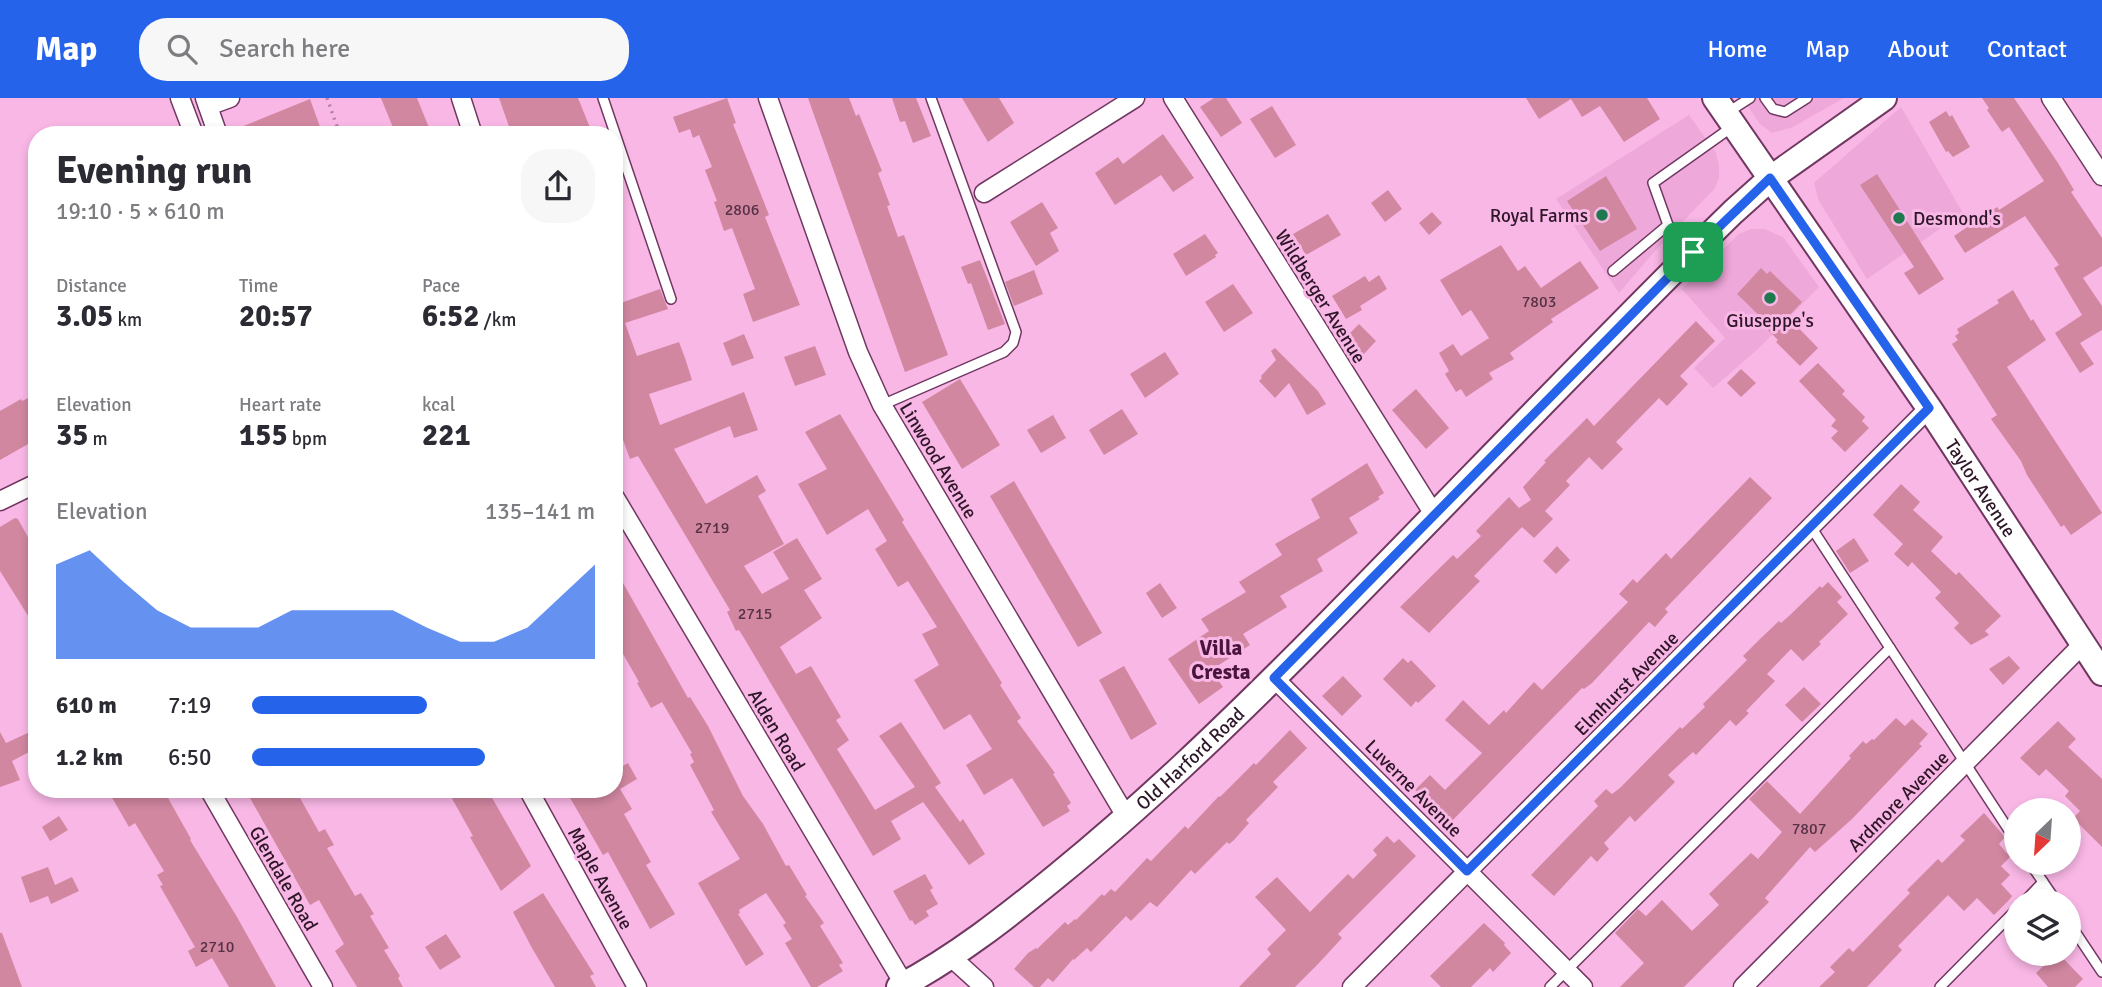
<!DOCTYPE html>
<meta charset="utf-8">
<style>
:root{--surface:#fff;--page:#f7f7f7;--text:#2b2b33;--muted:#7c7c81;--accent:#2563eb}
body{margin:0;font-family:Signika,sans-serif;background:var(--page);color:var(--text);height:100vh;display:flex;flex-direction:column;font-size:26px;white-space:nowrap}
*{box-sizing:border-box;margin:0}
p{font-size:23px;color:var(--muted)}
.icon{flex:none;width:38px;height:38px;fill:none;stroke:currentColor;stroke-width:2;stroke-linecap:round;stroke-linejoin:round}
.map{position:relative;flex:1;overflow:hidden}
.drawer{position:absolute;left:28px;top:28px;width:595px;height:672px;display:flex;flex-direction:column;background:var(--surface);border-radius:28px;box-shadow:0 4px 10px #0003}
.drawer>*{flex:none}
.needle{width:46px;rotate:205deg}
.tools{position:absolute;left:2004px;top:700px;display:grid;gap:14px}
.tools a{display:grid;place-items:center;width:77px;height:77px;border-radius:50%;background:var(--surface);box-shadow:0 4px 10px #0003;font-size:35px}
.pin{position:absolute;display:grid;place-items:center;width:60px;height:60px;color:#fff;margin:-30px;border-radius:14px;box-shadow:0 4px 10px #0006}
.round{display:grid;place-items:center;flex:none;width:74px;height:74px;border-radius:28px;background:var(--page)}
.overview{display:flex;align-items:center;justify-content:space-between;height:119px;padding:0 28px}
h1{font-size:38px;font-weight:700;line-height:52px}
.stats{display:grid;grid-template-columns:repeat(3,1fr);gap:10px;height:119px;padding:7px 28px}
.stats div{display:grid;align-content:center}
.stats b{font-size:30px;font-weight:700}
.stats small{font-size:19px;font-weight:400}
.stats p{font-size:19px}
.chart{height:196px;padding:14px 28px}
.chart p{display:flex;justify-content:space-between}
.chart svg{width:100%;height:126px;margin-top:7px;fill:var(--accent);opacity:.7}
ul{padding:0 28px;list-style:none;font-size:23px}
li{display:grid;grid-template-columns:112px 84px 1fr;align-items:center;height:52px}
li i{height:18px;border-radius:9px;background:var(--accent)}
header{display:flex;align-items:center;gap:42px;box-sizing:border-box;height:98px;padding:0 35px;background:var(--accent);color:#fff}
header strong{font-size:33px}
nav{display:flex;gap:38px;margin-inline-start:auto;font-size:24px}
.search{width:490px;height:63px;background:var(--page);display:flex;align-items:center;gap:18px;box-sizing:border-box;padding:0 24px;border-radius:28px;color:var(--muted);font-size:26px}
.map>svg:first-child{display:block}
.built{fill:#efa8da}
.building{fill:#d287a1}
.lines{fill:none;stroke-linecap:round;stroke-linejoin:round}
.lane-casing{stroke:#703861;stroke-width:12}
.street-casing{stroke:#703861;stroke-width:21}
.secondary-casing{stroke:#703861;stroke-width:28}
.path{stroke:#b480a6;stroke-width:3.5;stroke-dasharray:2 5;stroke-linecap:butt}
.lane{stroke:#fff;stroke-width:9}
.street{stroke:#fff;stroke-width:18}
.secondary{stroke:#fff;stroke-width:24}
.route-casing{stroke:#fff;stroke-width:14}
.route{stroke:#2563eb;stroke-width:9}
.poi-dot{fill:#1f794e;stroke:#f9b7e6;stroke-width:2.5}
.labels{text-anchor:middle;stroke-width:6;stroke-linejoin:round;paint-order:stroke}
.number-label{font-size:16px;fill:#573246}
.poi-label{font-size:19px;fill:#2e1628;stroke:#f9b7e6;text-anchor:end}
.street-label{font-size:19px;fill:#2e1628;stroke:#f9b7e6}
.neighbourhood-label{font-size:21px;font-weight:bold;fill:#49143d;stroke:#f9b7e6}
</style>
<header>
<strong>Map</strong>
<div class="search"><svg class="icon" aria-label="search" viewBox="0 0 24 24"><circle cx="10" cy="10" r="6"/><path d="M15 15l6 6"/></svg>Search here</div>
<nav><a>Home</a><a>Map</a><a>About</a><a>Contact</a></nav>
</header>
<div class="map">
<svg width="2102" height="889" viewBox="0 0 2102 889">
<rect width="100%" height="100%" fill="#f9b7e6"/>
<g class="built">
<polygon points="1742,0 1844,0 1793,29 1772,35 1760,26"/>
<polygon points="1901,9 1963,115 1867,181 1819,103 1814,85"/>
<polygon points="1689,17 1716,55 1719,68 1719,79 1715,90 1655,153 1619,195 1556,101"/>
<polygon points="1751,131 1765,131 1783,139 1819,189 1758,251 1713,290 1694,270 1725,240 1682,191 1739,136"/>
</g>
<g class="building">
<polygon points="381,0 417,0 432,37 396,37"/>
<polygon points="499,0 578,0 593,37 512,37"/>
<polygon points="727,0 736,25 733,26 769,117 765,119 800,207 753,224 743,196 755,191 732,130 724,133 714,104 717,103 705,72 712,69 699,37 693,40 690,31 679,35 673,19"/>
<polygon points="808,0 849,0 856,18 859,16 882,73 878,75 890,107 887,108 898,139 904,137 948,257 905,274"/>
<polygon points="892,0 916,0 931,38 913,45 905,23 900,24"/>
<polygon points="962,0 999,0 1014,25 988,44"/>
<polygon points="1214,0 1226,0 1242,25 1221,39 1200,9"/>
<polygon points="1526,0 1647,0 1660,21 1624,44 1600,8 1582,19 1571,1 1539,21"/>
<polygon points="1982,0 2014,0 2058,65 2074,92 2071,94 2102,140 2102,168 2083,180 2102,208 2102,232 2080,245 2094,266 2080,275 2055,235 2082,217 2054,170 2059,167 2025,118 1965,155 1954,138 1997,109 1999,112 2044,83 2009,29 2002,34 1987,12 1989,10"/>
<polygon points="310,1 323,37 229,37 229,34"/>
<polygon points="1272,8 1296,47 1275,60 1250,21"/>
<polygon points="1946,13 1950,19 1952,17 1970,49 1953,59 1948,53 1946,54 1929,24"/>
<polygon points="1163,36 1194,80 1173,94 1161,77 1115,107 1095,75 1118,59 1123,66"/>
<polygon points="1877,76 1944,181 1919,197 1904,175 1914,169 1860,87"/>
<polygon points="1606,78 1637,131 1600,153 1567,103"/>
<polygon points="1388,92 1402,111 1385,124 1371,105"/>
<polygon points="1042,104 1058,130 1050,135 1059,153 1036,168 1010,124"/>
<polygon points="1432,114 1442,125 1429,137 1419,125"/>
<polygon points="1328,116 1341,137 1306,157 1293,136"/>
<polygon points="1205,136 1218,155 1215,157 1216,159 1186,178 1173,156"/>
<polygon points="1501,147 1518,173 1525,168 1541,190 1580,163 1599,190 1551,221 1553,224 1510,255 1514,261 1489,275 1493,281 1466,299 1461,291 1456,294 1445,276 1449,273 1439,255 1453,246 1461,258 1489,240 1471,212 1462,218 1440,182"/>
<polygon points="980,162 1005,226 988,232 971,185 968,186 961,169"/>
<polygon points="1761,170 1767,176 1770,173 1802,204 1788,219 1818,250 1800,268 1776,244 1778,242 1766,230 1769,227 1737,196"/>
<polygon points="1034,172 1043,196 1014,208 1005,184"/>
<polygon points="1379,177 1387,191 1360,208 1362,212 1346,221 1332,198 1365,178 1369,184"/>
<polygon points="1233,186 1253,215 1224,234 1205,204"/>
<polygon points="660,191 668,211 625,225 637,258 679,244 685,260 692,282 649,296 660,327 744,294 758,332 734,340 730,328 674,351 706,406 757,377 766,393 758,398 784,446 744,468 762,496 789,481 773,454 797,440 822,481 804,492 822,520 780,549 796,576 811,568 841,619 836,622 849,642 837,651 875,712 915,689 879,638 901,624 941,685 935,689 960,724 963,721 985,756 969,767 923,704 891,723 901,741 873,758 744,540 739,532 736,533 727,514 730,512 638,358 630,361 614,317 614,202 618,206"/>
<polygon points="2013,192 2031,223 2033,221 2046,242 2007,269 2102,415 2071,437 2064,427 2061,429 2027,377 2021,363 1991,321 1997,317 1952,246 1958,242 1955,238 1959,235 1957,231 1999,205 1997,202"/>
<polygon points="1696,223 1715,243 1680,278 1688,286 1667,308 1659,300 1616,344 1623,351 1602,372 1589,359 1566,383 1570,387 1545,413 1553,421 1534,440 1522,429 1474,478 1480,483 1429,535 1400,509 1453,457 1457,461 1481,438 1476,433 1509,399 1519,410 1531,402 1523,389 1546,364 1544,363 1587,320 1594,328"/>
<polygon points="1359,226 1376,243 1362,258 1344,241"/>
<polygon points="744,236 754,260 732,268 723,245"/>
<polygon points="815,248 826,277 795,288 784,259"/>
<polygon points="1275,250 1318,293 1326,306 1307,317 1289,285 1275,300 1259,283 1262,280 1261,278 1276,262 1271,253"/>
<polygon points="1165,254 1179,276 1145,300 1130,276"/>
<polygon points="1818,265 1845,293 1842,296 1865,319 1862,323 1869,330 1845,354 1831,340 1838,333 1831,328 1836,322 1799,283"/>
<polygon points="1741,271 1756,285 1741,299 1727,285"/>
<polygon points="960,281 1000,347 962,371 922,304"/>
<polygon points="1416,291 1449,330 1426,351 1392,312"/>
<polygon points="30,299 37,312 37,341 0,362 0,313 21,301 22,303"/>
<polygon points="1122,311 1138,336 1104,357 1089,332"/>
<polygon points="840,316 904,422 902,424 1002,585 1000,587 1021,620 1017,623 1055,675 1053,676 1071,705 1067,708 1070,713 1043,729 1012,680 984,697 966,667 992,651 970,616 944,632 914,582 939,567 922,536 937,529 908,483 898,489 875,451 887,443 868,411 827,437 798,386 827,371 805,334"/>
<polygon points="1053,317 1066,340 1041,355 1027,332"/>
<polygon points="1367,365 1384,395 1378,399 1380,401 1349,420 1358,435 1317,461 1323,473 1280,498 1287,509 1243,536 1250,547 1211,572 1223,589 1199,606 1168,561 1209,533 1201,521 1246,494 1239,484 1282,457 1275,446 1320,420 1311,401"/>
<polygon points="1750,379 1772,400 1665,511 1668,514 1655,529 1649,524 1592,585 1584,591 1582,590 1449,726 1415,692 1430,677 1445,692 1482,655 1445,622 1463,602 1489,627 1504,612 1506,615 1534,584 1542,592 1628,504 1619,496 1633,481 1637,485 1666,455 1671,461"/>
<polygon points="1014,383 1102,535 1078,549 990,398"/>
<polygon points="1901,386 1920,404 1913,412 1943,439 1931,453 1956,477 1959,474 2001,518 1985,533 1989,537 1971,547 1954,530 1959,525 1935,500 1941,494 1912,464 1908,469 1894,456 1903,446 1873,417"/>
<polygon points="15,420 18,421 37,456 37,532 0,473 0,429"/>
<polygon points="1854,440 1869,463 1850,475 1836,453"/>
<polygon points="1557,448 1570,462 1556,476 1543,463"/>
<polygon points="614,469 688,600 690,599 708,628 743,698 763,726 786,768 789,767 807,797 805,798 824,825 820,828 843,865 839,867 843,873 817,889 811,889 785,845 792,841 783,827 786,825 766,795 739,812 740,815 738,816 764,856 746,868 698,785 740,761 711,714 714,712 690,667 694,664 690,656 692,655 662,604 651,610 637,585 639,584 614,540"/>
<polygon points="1828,484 1842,499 1837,504 1848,516 1819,544 1821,546 1803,563 1791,551 1767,576 1775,583 1746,613 1749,615 1736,628 1730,622 1696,657 1693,654 1668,677 1675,684 1635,724 1630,718 1604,745 1609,751 1597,764 1591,758 1554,798 1531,777 1598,708 1594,703 1606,691 1612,696 1620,690 1680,629 1682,631 1705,609 1703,606 1747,562 1743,558 1760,541 1779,523 1781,525 1789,518 1820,488 1822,490"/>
<polygon points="1160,485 1177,510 1162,520 1146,495"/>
<polygon points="2009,558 2020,570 2003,587 1989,571"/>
<polygon points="1403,560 1408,565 1411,562 1436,588 1418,605 1416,603 1411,609 1383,581"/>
<polygon points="1124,568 1157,626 1131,642 1099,582"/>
<polygon points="1343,578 1362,598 1342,618 1322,598"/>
<polygon points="1804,589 1821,606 1802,624 1785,607"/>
<polygon points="1896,620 1905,628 1912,621 1928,636 1919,646 1922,648 1852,721 1815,754 1810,749 1765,800 1769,804 1684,889 1620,889 1644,865 1615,835 1638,811 1646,818 1662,802 1692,833 1719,807 1709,796 1751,755 1758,761 1782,734 1749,701 1767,683 1800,716 1851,660 1849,658 1863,643 1866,646 1872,641 1874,642"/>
<polygon points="2058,623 2076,641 2068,649 2102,681 2102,749 2073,720 2080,713 2065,698 2069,693 2046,671 2039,678 2020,660"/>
<polygon points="1290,632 1307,650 1273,684 1278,689 1246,722 1249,725 1234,742 1229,746 1227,744 1195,776 1191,772 1157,809 1150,804 1131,823 1126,818 1091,854 1087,850 1074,862 1073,861 1053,884 1048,880 1040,889 1034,889 1014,871 1028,855 1036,850 1037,851 1065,824 1068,827 1075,821 1076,822 1102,796 1104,798 1111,791 1115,794 1147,760 1151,763 1185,728 1188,731 1219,698 1220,699 1254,665 1256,667"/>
<polygon points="32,633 37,642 37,650 12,663 20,682 0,689 0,634 6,645"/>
<polygon points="628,665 637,681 620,691 632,711 624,716 651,764 646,767 675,816 650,831 608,754 603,757 565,691 614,691 614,673"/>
<polygon points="107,691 163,691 191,741 190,742 237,819 276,889 229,889 212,860 196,869 188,853 195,849 160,788 163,787 157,777 164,773 135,725 129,729"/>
<polygon points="245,691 295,691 319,734 325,731 334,747 327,750 355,798 361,795 374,816 370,818 389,850 384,852 400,878 398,880 403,889 357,889 335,853 344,846 319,802 310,807"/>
<polygon points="460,691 487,691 531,768 501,793 470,739 473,738 450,697"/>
<polygon points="1984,715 2005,739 1999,746 2010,759 2001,768 2010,777 2001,786 2012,798 2009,802 1994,817 1977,800 1964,813 1948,797 1898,848 1902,852 1867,889 1819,889 1835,874 1830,869 1849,850 1853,854 1910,795 1907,792 1938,761 1942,765 1965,742 1960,738"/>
<polygon points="59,718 68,732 50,743 42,729"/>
<polygon points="1387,738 1394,745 1399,741 1416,758 1338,836 1342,840 1318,866 1295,889 1239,889 1271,856 1267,851 1286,832 1255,799 1277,779 1310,814 1348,776 1353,781 1377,757 1373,752"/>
<polygon points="48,769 55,787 72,779 79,793 51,806 48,798 30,805 21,779"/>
<polygon points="925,776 933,790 930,792 938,806 926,813 929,818 915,827 912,822 910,823 893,793"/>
<polygon points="543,795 594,876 590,878 596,889 555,889 532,850 513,814"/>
<polygon points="1484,825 1505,845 1504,847 1511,855 1493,874 1490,870 1471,889 1441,889 1430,878"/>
<polygon points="0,835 2,835 22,889 0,889"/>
<polygon points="446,836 461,859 440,872 425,849"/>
<polygon points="2056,856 2059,856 2083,881 2075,889 2048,889 2036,875"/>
</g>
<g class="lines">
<defs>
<g id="lane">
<polyline points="603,0 671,201"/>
<polyline points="1765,0 1773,11 1785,14 1807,0"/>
<polyline points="1728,14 1750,0"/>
<polyline points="1668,127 1653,85 1732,29"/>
<polyline points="1613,173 1668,127 1692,152"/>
<polyline points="882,307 1004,254 1013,245 1016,234 931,0"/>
<polyline points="1811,429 2016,743"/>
<polyline points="2030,765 2056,803"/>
<polyline points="2025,803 2043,784"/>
<polyline points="2068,823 2102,874"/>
<polyline points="1550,889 1890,550"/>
<polyline points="1940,889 2016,812"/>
</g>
<g id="street">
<polyline points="180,0 194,37"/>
<polyline points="205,0 218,37"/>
<polyline points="461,0 473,37"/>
<polyline points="768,0 858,254 882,307 1127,720"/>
<polyline points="1173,0 1435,418"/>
<polyline points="2051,0 2102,78"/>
<polyline points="208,8 230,0"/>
<polyline points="984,95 1135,0"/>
<polyline points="614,398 904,886"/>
<polyline points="0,403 37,385"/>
<polyline points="1274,580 1583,889"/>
<polyline points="209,691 323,889"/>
<polyline points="528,691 637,889"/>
<polyline points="951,859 984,889"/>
<polyline points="1352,889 1929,310"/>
<polyline points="1743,889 2083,546"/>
</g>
<g id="secondary">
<path id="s1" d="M1715,0L1929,310L2102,575"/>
<path id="s2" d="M899,889C956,859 1008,818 1058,777C1144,707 1224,630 1303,551C1447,406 1587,257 1733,114L1771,80L1884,0"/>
</g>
</defs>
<use href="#lane" class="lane-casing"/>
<use href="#street" class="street-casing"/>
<use href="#secondary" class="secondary-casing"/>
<polyline class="path" points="327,0 340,37"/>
<use href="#lane" class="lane"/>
<use href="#street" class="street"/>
<use href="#secondary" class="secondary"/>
</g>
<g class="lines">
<defs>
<polygon id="route" points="1770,80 1929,310 1467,773 1274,580 1693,154"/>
</defs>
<use href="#route" class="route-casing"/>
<use href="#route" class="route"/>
</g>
<g class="poi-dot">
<circle cx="1602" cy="117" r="7"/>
<circle cx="1899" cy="120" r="7"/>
<circle cx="1770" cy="200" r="7"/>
</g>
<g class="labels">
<g class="number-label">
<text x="742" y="117">2806</text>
<text x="1539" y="209">7803</text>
<text x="712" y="435">2719</text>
<text x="755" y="521">2715</text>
<text x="1809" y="736">7807</text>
<text x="217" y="854">2710</text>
</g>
<g class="poi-label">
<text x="1588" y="124">Royal Farms</text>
<text x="1913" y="127" text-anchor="start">Desmond's</text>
<text x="1770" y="229" text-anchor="middle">Giuseppe's</text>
</g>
<g class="street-label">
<text transform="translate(1321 198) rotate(58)" y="7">Wildberger Avenue</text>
<text transform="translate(939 362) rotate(59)" y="7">Linwood Avenue</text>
<text dy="7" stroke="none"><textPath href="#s1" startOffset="472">Taylor Avenue</textPath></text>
<text transform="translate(1626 585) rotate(-45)" y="7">Elmhurst Avenue</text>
<text transform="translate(777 632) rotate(59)" y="7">Alden Road</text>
<text dy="7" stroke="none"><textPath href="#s2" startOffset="371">Old Harford Road</textPath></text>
<text transform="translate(1414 690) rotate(45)" y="7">Luverne Avenue</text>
<text transform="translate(1898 703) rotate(-45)" y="7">Ardmore Avenue</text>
<text transform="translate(284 780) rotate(60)" y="7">Glendale Road</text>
<text transform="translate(601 780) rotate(61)" y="7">Maple Avenue</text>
</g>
<g class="neighbourhood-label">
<text x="1221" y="557">Villa<tspan x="1221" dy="24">Cresta</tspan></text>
</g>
</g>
</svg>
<div class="tools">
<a><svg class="needle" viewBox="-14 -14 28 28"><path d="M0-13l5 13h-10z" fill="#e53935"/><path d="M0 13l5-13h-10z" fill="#7c7c81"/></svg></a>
<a><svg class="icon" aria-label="layers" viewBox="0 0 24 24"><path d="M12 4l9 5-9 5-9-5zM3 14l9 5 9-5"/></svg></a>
</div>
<div class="pin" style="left:1693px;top:154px;background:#1e9e55"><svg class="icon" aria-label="arrive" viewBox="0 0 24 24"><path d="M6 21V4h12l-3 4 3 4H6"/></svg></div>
<section class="drawer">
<div class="overview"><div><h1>Evening run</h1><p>19:10 · 5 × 610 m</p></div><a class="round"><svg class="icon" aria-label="share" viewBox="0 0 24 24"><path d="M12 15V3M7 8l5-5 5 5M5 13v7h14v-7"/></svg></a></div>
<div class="stats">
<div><p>Distance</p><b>3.05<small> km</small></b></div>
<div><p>Time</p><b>20:57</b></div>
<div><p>Pace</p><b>6:52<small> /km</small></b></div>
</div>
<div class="stats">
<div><p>Elevation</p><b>35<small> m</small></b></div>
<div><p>Heart rate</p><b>155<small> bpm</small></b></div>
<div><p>kcal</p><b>221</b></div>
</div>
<div class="chart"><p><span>Elevation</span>135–141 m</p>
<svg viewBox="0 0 160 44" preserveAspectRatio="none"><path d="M0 44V11L10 6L20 17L30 27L40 33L50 33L60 33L70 27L80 27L90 27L100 27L110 33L120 38L130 38L140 33L150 22L160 11V44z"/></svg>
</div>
<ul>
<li><b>610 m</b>7:19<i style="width:51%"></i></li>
<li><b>1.2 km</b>6:50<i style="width:68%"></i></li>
</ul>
</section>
</div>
